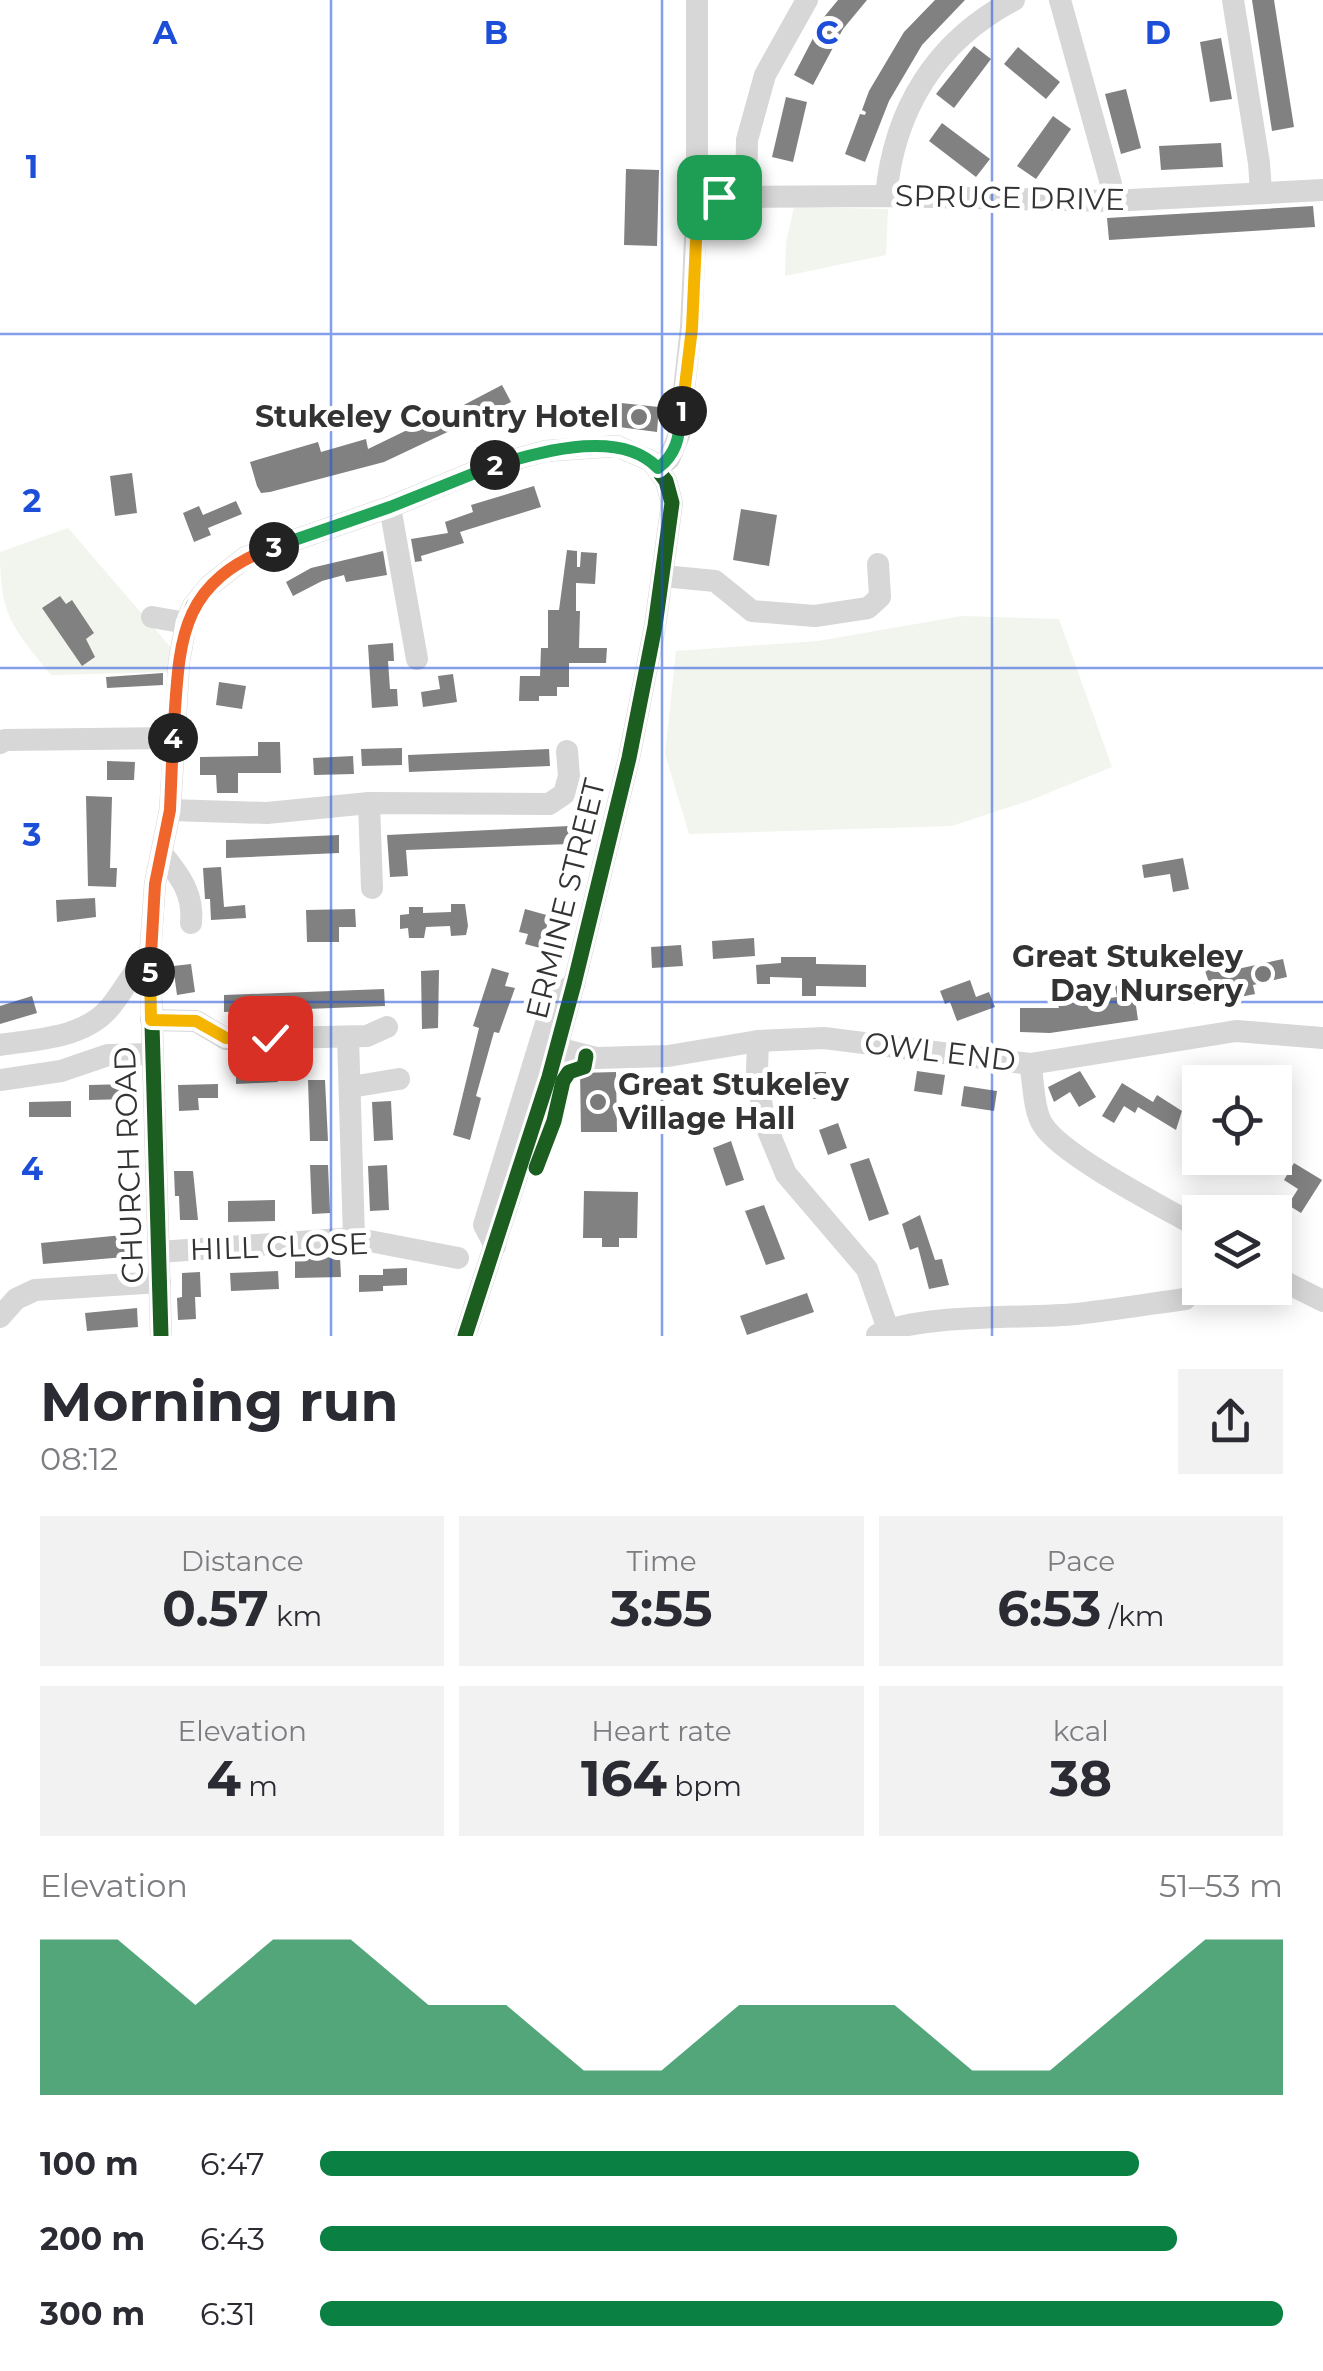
<!DOCTYPE html>
<meta charset="utf-8">
<style>
:root{--surface:#fff;--page:#f2f2f3;--text:#2b2b33;--muted:#7c7c81;--accent:#0b8043}
body{margin:0;font-family:Montserrat,sans-serif;background:var(--page);color:var(--text);height:100vh;display:flex;flex-direction:column;font-size:38px;white-space:nowrap}
*{box-sizing:border-box;margin:0}
p{font-size:32px;color:var(--muted)}
.icon{flex:none;width:55px;height:55px;fill:none;stroke:currentColor;stroke-width:2;stroke-linecap:round;stroke-linejoin:round}
.map{position:relative;height:1336px;overflow:hidden}
.drawer{display:flex;flex-direction:column;background:var(--surface);flex:1}
.drawer>*{flex:none}
.buttons{position:absolute;left:1182px;top:1065px;display:grid;gap:20px}
.buttons a{display:grid;place-items:center;width:110px;height:110px;border-radius:0px;background:var(--surface);box-shadow:0 5px 25px #0003;font-size:50px}
.pin{position:absolute;display:grid;place-items:center;width:85px;height:85px;color:#fff;margin:-42px;border-radius:20px;box-shadow:0 5px 15px #0006}
.km{position:absolute;width:50px;height:50px;margin:-25px;border-radius:50%;background:#222;color:#fff;font-size:28px;line-height:50px;text-align:center}
.round{display:grid;place-items:center;flex:none;width:105px;height:105px;border-radius:0px;background:var(--page)}
.overview{display:flex;align-items:center;justify-content:space-between;height:170px;padding:0 40px}
h1{font-size:55px;font-weight:700;line-height:75px}
.figures{display:grid;grid-template-columns:repeat(3,1fr);gap:15px;height:170px;padding:10px 40px}
.figures div{display:grid;align-content:center;border-radius:0px;background:var(--page);text-align:center}
.figures b{font-size:50px;font-weight:700}
.figures small{font-size:28px;font-weight:400}
.figures p{font-size:28px}
.chart{height:280px;padding:20px 40px}
.chart p{display:flex;justify-content:space-between}
.chart svg{width:100%;height:180px;margin-top:10px;fill:var(--accent);opacity:.7}
ul{padding:0 40px;list-style:none;font-size:32px}
li{display:grid;grid-template-columns:160px 120px 1fr;align-items:center;height:75px}
li i{height:25px;border-radius:12px;background:var(--accent)}
.map>svg:first-child{display:block}
.green{fill:#f1f5ed}
.building{fill:#818181}
.lines{fill:none;stroke-linecap:round;stroke-linejoin:round}
.minor{stroke:#d7d7d7;stroke-width:22}
.cycleway-casing{stroke:#fff;stroke-width:21}
.cycleway{stroke:#1b5e20;stroke-width:15}
.split-1-casing{stroke:#fff;stroke-width:20}
.split-2-casing{stroke:#fff;stroke-width:20}
.split-3-casing{stroke:#fff;stroke-width:20}
.split-4-casing{stroke:#fff;stroke-width:20}
.split-5-casing{stroke:#fff;stroke-width:20}
.split-6-casing{stroke:#fff;stroke-width:20}
.split-1{stroke:#f5b400;stroke-width:12}
.split-2{stroke:#22a559;stroke-width:12}
.split-3{stroke:#22a559;stroke-width:12}
.split-4{stroke:#f0652b;stroke-width:12}
.split-5{stroke:#f0652b;stroke-width:12}
.split-6{stroke:#f5b400;stroke-width:12}
.grid{fill:none;stroke:#1d4ed8;stroke-width:2.5;stroke-opacity:0.55}
.poi-dot{fill:#7a7a7a;stroke:#fff;stroke-width:4}
.labels{text-anchor:middle;stroke-width:10;stroke-linejoin:round;paint-order:stroke}
.street-label{font-size:30px;fill:#333;stroke:#fff}
.poi-label{font-size:30px;font-weight:bold;fill:#333;stroke:#fff;text-anchor:end}
.grid-label{font-size:32px;text-anchor:middle;font-weight:bold;fill:#1d4ed8;stroke:#fff;stroke-width:10;stroke-linejoin:round;paint-order:stroke}
</style>
<div class="map">
<svg width="1323" height="1336" viewBox="0 0 1323 1336">
<rect width="100%" height="100%" fill="#fff"/>
<g class="green">
<polygon points="794,207 888,209 886,255 785,276 786,243"/>
<path d="M68,528L173,650L170,672L51,675C13,627 0,617 0,552Z"/>
<polygon points="962,616 1059,619 1112,767 1031,800 952,826 689,834 665,754 676,651 818,641"/>
</g>
<g class="building">
<polygon points="838,0 867,0 843,29 813,85 794,75 824,17"/>
<polygon points="935,0 965,0 922,45 889,101 865,162 845,154 860,114 865,115 866,112 862,110 869,91 904,32"/>
<polygon points="1252,0 1274,0 1294,127 1272,131"/>
<polygon points="1221,38 1232,99 1210,102 1200,42"/>
<polygon points="974,46 991,59 954,108 936,94"/>
<polygon points="1018,47 1060,82 1046,99 1004,64"/>
<polygon points="1126,89 1141,148 1121,154 1105,94"/>
<polygon points="786,97 807,102 793,162 772,157"/>
<polygon points="1053,116 1071,129 1036,179 1017,166"/>
<polygon points="942,123 990,159 976,177 929,141"/>
<polygon points="1221,143 1223,167 1161,170 1159,146"/>
<polygon points="626,169 659,170 657,246 624,245"/>
<polygon points="1313,206 1315,227 1109,240 1107,218"/>
<polygon points="502,385 511,402 384,462 270,492 261,493 257,486 250,462 318,442 321,452 366,439 368,449 434,417 435,420"/>
<polygon points="621,403 659,407 657,432 619,427"/>
<polygon points="132,473 137,513 115,516 110,476"/>
<polygon points="534,486 541,507 460,532 464,543 421,556 422,561 415,562 411,539 448,533 445,522 473,512 471,505"/>
<polygon points="236,501 242,514 208,528 211,535 194,542 183,513 199,506 203,515"/>
<polygon points="741,509 777,515 769,566 733,560"/>
<polygon points="567,550 577,551 577,567 580,567 581,552 597,553 595,584 576,583 576,611 580,611 579,648 607,648 606,663 569,663 569,687 557,687 557,696 539,696 539,701 519,701 520,676 540,676 541,648 548,648 548,610 559,610"/>
<polygon points="383,551 387,575 346,582 344,575 322,581 293,596 286,582 311,568"/>
<polygon points="60,596 66,604 72,600 94,633 86,639 95,657 82,666 42,608"/>
<polygon points="393,643 394,661 388,661 390,689 397,689 398,706 372,708 368,645"/>
<polygon points="163,673 163,685 107,688 106,677"/>
<polygon points="453,674 457,702 423,707 421,692 440,689 438,676"/>
<polygon points="219,682 246,686 242,709 216,705"/>
<polygon points="258,742 280,742 281,773 238,773 238,793 217,793 216,775 200,775 200,757 258,756"/>
<polygon points="402,748 402,765 362,766 361,749"/>
<polygon points="549,749 550,766 409,772 408,755"/>
<polygon points="353,756 354,774 314,775 313,758"/>
<polygon points="107,761 135,762 134,780 107,780"/>
<polygon points="86,796 112,797 110,868 117,868 116,887 88,886"/>
<polygon points="569,826 570,844 406,850 408,876 390,877 387,835"/>
<polygon points="339,835 339,853 226,858 226,840"/>
<polygon points="1183,858 1189,889 1173,892 1170,874 1144,878 1142,865"/>
<polygon points="221,867 224,907 245,905 246,918 211,920 210,899 205,899 203,868"/>
<polygon points="95,898 96,917 57,922 56,900"/>
<polygon points="451,904 465,904 468,926 466,935 451,936 450,926 426,927 424,938 409,938 408,928 400,929 400,915 409,914 409,907 423,907 423,913 451,912"/>
<polygon points="355,909 356,927 339,927 339,942 307,942 306,910"/>
<polygon points="525,909 550,916 540,948 525,944 528,934 519,932"/>
<polygon points="754,938 755,956 713,959 712,941"/>
<polygon points="681,945 683,966 652,968 651,947"/>
<polygon points="781,957 816,957 816,964 866,965 866,987 816,986 816,996 802,996 802,978 770,977 770,984 757,984 756,965 781,963"/>
<polygon points="1283,959 1287,977 1253,985 1255,994 1235,998 1232,987 1213,994 1204,968 1215,964 1219,973"/>
<polygon points="191,964 195,992 177,995 173,966"/>
<polygon points="492,968 509,973 505,986 515,988 499,1033 494,1032 476,1096 481,1098 470,1140 453,1135 479,1028 473,1026"/>
<polygon points="439,970 438,1028 422,1029 421,971"/>
<polygon points="970,980 976,997 989,992 995,1007 957,1021 950,1002 945,1004 940,991"/>
<polygon points="1148,981 1150,997 1135,999 1138,1020 1050,1033 1020,1032 1020,1008 1059,1008 1058,1005 1117,997 1115,986"/>
<polygon points="384,989 385,1006 224,1012 224,995"/>
<polygon points="32,996 37,1013 0,1024 0,1006"/>
<polygon points="277,1068 278,1082 236,1084 236,1069"/>
<polygon points="917,1071 945,1075 942,1095 914,1091"/>
<polygon points="1080,1071 1096,1097 1079,1107 1070,1092 1054,1102 1048,1087"/>
<polygon points="616,1072 617,1132 581,1132 580,1073"/>
<rect x="805" y="1072" width="21" height="27"/>
<polygon points="308,1080 325,1080 328,1141 310,1141"/>
<polygon points="1122,1083 1153,1102 1157,1095 1182,1111 1176,1130 1138,1107 1135,1113 1124,1106 1114,1123 1102,1116"/>
<polygon points="130,1084 130,1099 89,1100 89,1085"/>
<polygon points="218,1084 218,1098 198,1098 199,1110 179,1111 178,1085"/>
<polygon points="964,1086 997,1091 994,1111 961,1106"/>
<polygon points="71,1101 71,1117 29,1117 29,1102"/>
<polygon points="391,1101 393,1140 374,1141 372,1102"/>
<polygon points="838,1123 847,1148 828,1155 819,1130"/>
<polygon points="731,1141 744,1180 726,1186 713,1148"/>
<polygon points="869,1158 889,1214 869,1221 850,1164"/>
<polygon points="1294,1163 1322,1180 1301,1213 1288,1205 1298,1189 1284,1180"/>
<polygon points="310,1165 328,1165 330,1213 312,1214"/>
<polygon points="387,1165 389,1210 370,1211 368,1166"/>
<polygon points="174,1171 193,1171 198,1220 180,1220 179,1196 175,1196"/>
<polygon points="584,1191 638,1192 637,1238 619,1238 619,1247 602,1247 602,1238 583,1238"/>
<polygon points="275,1200 275,1221 228,1222 228,1201"/>
<polygon points="764,1205 785,1259 766,1265 745,1211"/>
<polygon points="920,1215 935,1260 942,1259 949,1285 929,1289 918,1247 910,1250 902,1224"/>
<polygon points="123,1235 125,1257 43,1264 41,1243"/>
<polygon points="340,1257 341,1277 295,1278 295,1258"/>
<polygon points="407,1268 407,1285 383,1286 383,1291 359,1292 359,1275 383,1275 383,1279 383,1269"/>
<polygon points="278,1271 279,1289 231,1291 230,1273"/>
<polygon points="200,1272 201,1297 195,1297 196,1319 178,1320 177,1298 182,1297 182,1273"/>
<polygon points="807,1293 814,1312 747,1335 740,1316"/>
<polygon points="137,1308 138,1327 87,1331 85,1313"/>
</g>
<g class="lines">
<g class="minor">
<polyline points="1060,0 1111,184 1111,201"/>
<polyline points="1233,0 1259,163 1261,192"/>
<polyline points="746,195 747,140 765,75 807,0"/>
<path d="M886,196C894,109 936,41 1014,0"/>
<polyline points="697,197 886,196 1111,201 1323,190"/>
<polyline points="657,468 669,459 679,435 691,327 697,197 697,0"/>
<polyline points="390,507 417,659"/>
<polyline points="663,576 715,581 752,611 815,616 868,608 880,597 878,564"/>
<polyline points="152,617 186,623"/>
<polyline points="0,743 5,740 173,738"/>
<polyline points="369,803 372,888"/>
<polyline points="170,810 267,813 369,803 549,804 564,794 569,776 567,751"/>
<path d="M163,855C180,876 194,894 191,923"/>
<polyline points="151,1020 196,1021 226,1039 367,1036 387,1027"/>
<polyline points="348,1037 354,1238"/>
<polyline points="758,1041 757,1071 764,1121 786,1174 867,1269 888,1329"/>
<path d="M0,1045C38,1039 86,1038 111,1006C125,989 133,970 150,955"/>
<polyline points="557,1048 596,1058 668,1056 758,1041 824,1038 1030,1064 1236,1031 1323,1038"/>
<path d="M1030,1064C1034,1082 1033,1110 1043,1125C1062,1156 1165,1208 1200,1228"/>
<polyline points="0,1080 61,1071 108,1055 152,1054"/>
<polyline points="351,1087 399,1079"/>
<polyline points="495,1246 484,1225 554,997 574,984"/>
<polyline points="159,1252 354,1238 458,1258"/>
<polyline points="1275,1277 1323,1301"/>
<polyline points="0,1317 16,1299 35,1290 160,1282"/>
<path d="M877,1335C919,1313 1026,1319 1077,1314C1113,1310 1149,1304 1185,1299"/>
<polyline points="161,1336 150,955 155,884 170,810 179,662 186,623 193,606 209,586 246,557 390,507 484,468 545,451 617,446 651,461 666,481 672,503 655,626 629,758 574,984 549,1077 465,1336"/>
</g>
<defs>
<g id="cycleway">
<polyline points="536,1168 554,1121 563,1081 569,1072 584,1067 586,1056"/>
<polyline points="161,1336 150,955 155,884 170,810 179,662 186,623 193,606 209,586 246,557 390,507 484,468 545,451 617,446 651,461 666,481 672,503 655,626 629,758 574,984 549,1077 465,1336"/>
</g>
</defs>
<use href="#cycleway" class="cycleway-casing"/>
<use href="#cycleway" class="cycleway"/>
</g>
<g class="lines">
<defs>
<polyline id="split-1" points="682,411 692,328 698,197 719,197"/>
<path id="split-2" d="M495,465C542,452 620,428 658,468C678,453 679,435 682,411"/>
<polyline id="split-3" points="274,547 390,507 495,465"/>
<path id="split-4" d="M173,738C180,646 174,584 274,547"/>
<polyline id="split-5" points="150,972 155,884 170,810 173,738"/>
<polyline id="split-6" points="150,972 151,1020 196,1021 226,1038 270,1038"/>
</defs>
<use href="#split-1" class="split-1-casing"/>
<use href="#split-2" class="split-2-casing"/>
<use href="#split-3" class="split-3-casing"/>
<use href="#split-4" class="split-4-casing"/>
<use href="#split-5" class="split-5-casing"/>
<use href="#split-6" class="split-6-casing"/>
<use href="#split-1" class="split-1"/>
<use href="#split-2" class="split-2"/>
<use href="#split-3" class="split-3"/>
<use href="#split-4" class="split-4"/>
<use href="#split-5" class="split-5"/>
<use href="#split-6" class="split-6"/>
</g>
<path class="grid" d="M331,0V1336M662,0V1336M992,0V1336M0,334H1323M0,668H1323M0,1002H1323"/>
<g class="poi-dot">
<circle cx="639" cy="417" r="10"/>
<circle cx="1263" cy="974" r="10"/>
<circle cx="598" cy="1102" r="10"/>
</g>
<g class="labels">
<g class="street-label">
<text transform="translate(1010 198) rotate(1)" y="10">SPRUCE DRIVE</text>
<text transform="translate(566 899) rotate(-76)" y="10">ERMINE STREET</text>
<text transform="translate(940 1052) rotate(7)" y="10">OWL END</text>
<text transform="translate(129 1165) rotate(-92)" y="10">CHURCH ROAD</text>
<text transform="translate(279 1247) rotate(-2)" y="10">HILL CLOSE</text>
</g>
<g class="poi-label">
<text x="619" y="427">Stukeley Country Hotel</text>
<text x="1243" y="967">Great Stukeley<tspan x="1243" dy="34">Day Nursery</tspan></text>
<text x="618" y="1095" text-anchor="start">Great Stukeley<tspan x="618" dy="34">Village Hall</tspan></text>
</g>
</g>
<g class="grid-label">
<text x="165" y="44">A</text>
<text x="496" y="44">B</text>
<text x="827" y="44">C</text>
<text x="1158" y="44">D</text>
<text x="32" y="178">1</text>
<text x="32" y="512">2</text>
<text x="32" y="846">3</text>
<text x="32" y="1180">4</text>
</g>
</svg>
<div class="buttons">
<a><svg class="icon" aria-label="locate" viewBox="0 0 24 24"><circle cx="12" cy="12" r="6"/><path d="M12 2v4M12 18v4M2 12h4M18 12h4"/></svg></a>
<a><svg class="icon" aria-label="layers" viewBox="0 0 24 24"><path d="M12 4l9 5-9 5-9-5zM3 14l9 5 9-5"/></svg></a>
</div>
<div class="pin" style="left:719px;top:197px;background:#1e9e55"><svg class="icon" aria-label="arrive" viewBox="0 0 24 24"><path d="M6 21V4h12l-3 4 3 4H6"/></svg></div>
<div class="pin" style="left:270px;top:1038px;background:#d93025"><svg class="icon" aria-label="check" viewBox="0 0 24 24"><path d="M5 12l5 5 9-10"/></svg></div>
<b class="km" style="left:682px;top:411px">1</b>
<b class="km" style="left:495px;top:465px">2</b>
<b class="km" style="left:274px;top:547px">3</b>
<b class="km" style="left:173px;top:738px">4</b>
<b class="km" style="left:150px;top:972px">5</b>
</div>
<section class="drawer">
<div class="overview"><div><h1>Morning run</h1><p>08:12</p></div><a class="round"><svg class="icon" aria-label="share" viewBox="0 0 24 24"><path d="M12 15V3M7 8l5-5 5 5M5 13v7h14v-7"/></svg></a></div>
<div class="figures">
<div><p>Distance</p><b>0.57<small> km</small></b></div>
<div><p>Time</p><b>3:55</b></div>
<div><p>Pace</p><b>6:53<small> /km</small></b></div>
</div>
<div class="figures">
<div><p>Elevation</p><b>4<small> m</small></b></div>
<div><p>Heart rate</p><b>164<small> bpm</small></b></div>
<div><p>kcal</p><b>38</b></div>
</div>
<div class="chart"><p><span>Elevation</span>51–53 m</p>
<svg viewBox="0 0 160 44" preserveAspectRatio="none"><path d="M0 44V6L10 6L20 22L30 6L40 6L50 22L60 22L70 38L80 38L90 22L100 22L110 22L120 38L130 38L140 22L150 6L160 6V44z"/></svg>
</div>
<ul>
<li><b>100 m</b>6:47<i style="width:85%"></i></li>
<li><b>200 m</b>6:43<i style="width:89%"></i></li>
<li><b>300 m</b>6:31<i style="width:100%"></i></li>
</ul>
</section>
